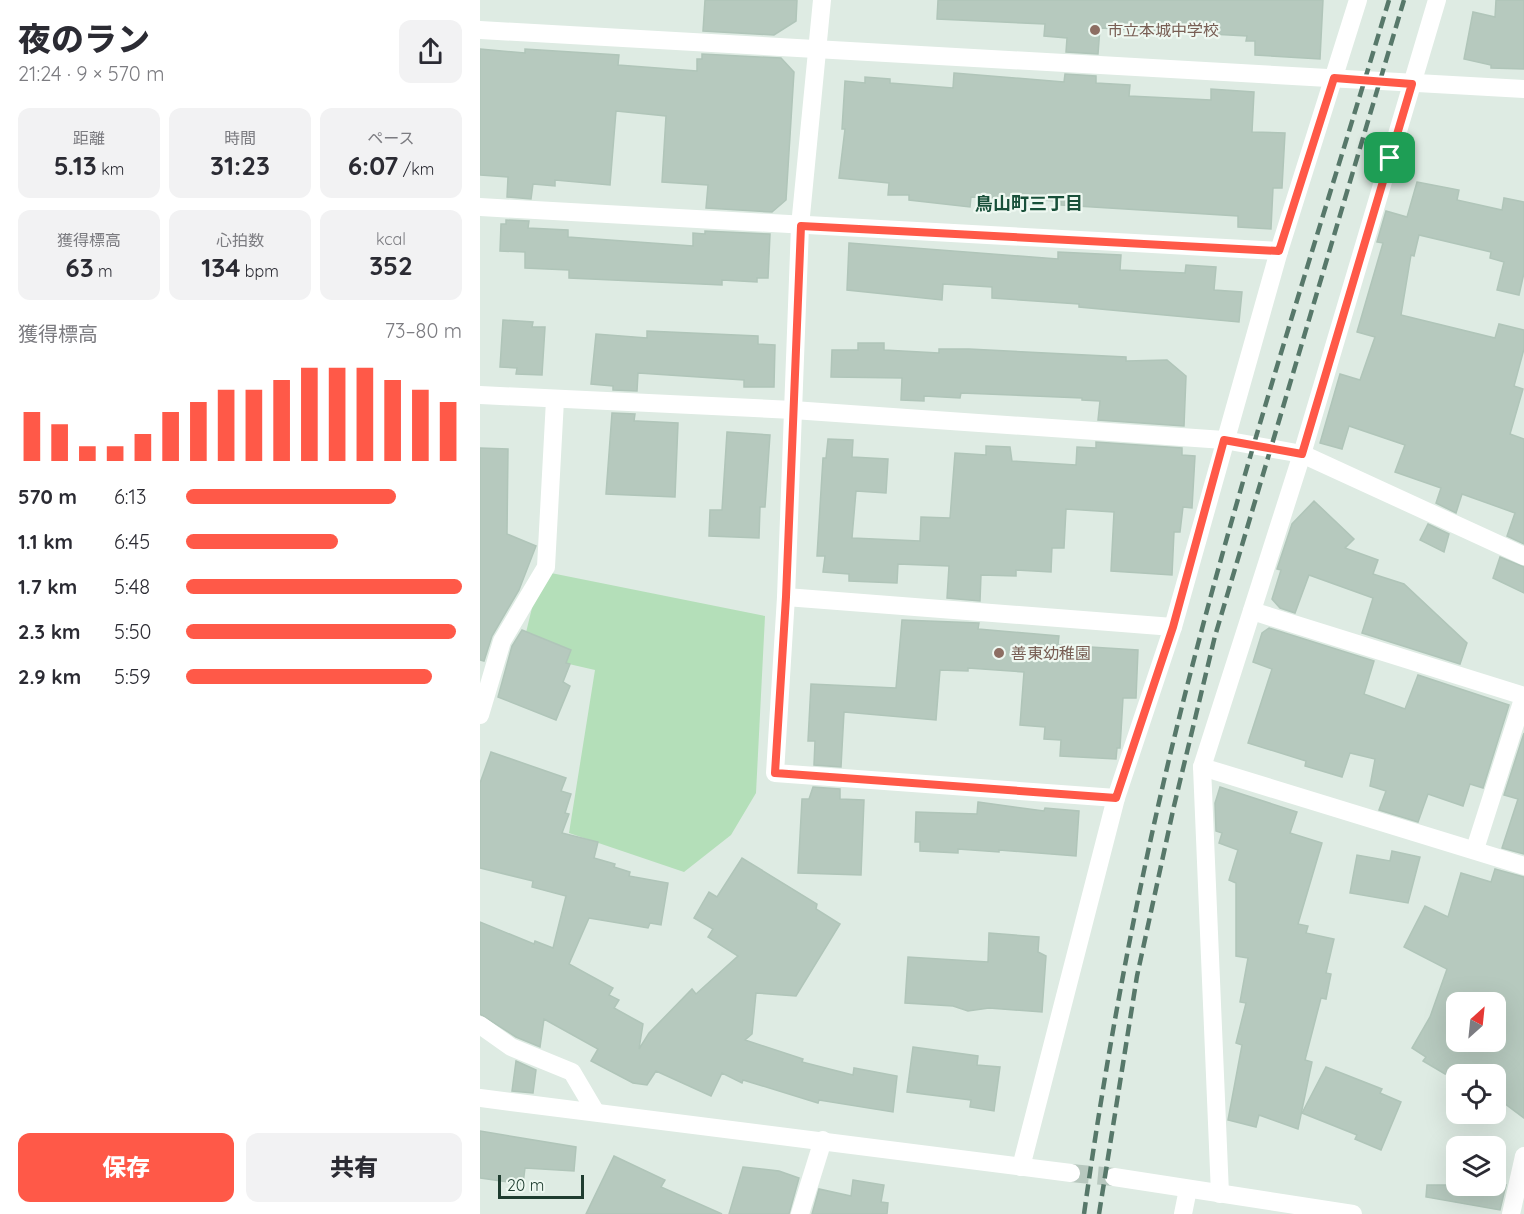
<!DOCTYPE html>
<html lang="ja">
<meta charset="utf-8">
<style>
:root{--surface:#fff;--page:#f2f2f3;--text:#2b2b33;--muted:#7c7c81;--accent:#ff5948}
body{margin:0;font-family:Quicksand,"Noto Sans JP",sans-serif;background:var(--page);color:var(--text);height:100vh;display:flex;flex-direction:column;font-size:22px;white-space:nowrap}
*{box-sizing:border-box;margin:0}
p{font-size:20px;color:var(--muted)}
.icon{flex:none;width:33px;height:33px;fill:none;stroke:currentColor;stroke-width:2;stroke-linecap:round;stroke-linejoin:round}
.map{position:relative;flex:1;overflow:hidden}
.drawer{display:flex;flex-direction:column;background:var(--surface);width:480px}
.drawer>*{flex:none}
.needle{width:39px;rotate:27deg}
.buttons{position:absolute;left:966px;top:992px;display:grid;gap:12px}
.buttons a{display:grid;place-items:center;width:60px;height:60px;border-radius:12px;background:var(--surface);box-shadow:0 6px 24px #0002;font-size:30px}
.scale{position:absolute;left:18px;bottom:15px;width:86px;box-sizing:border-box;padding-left:6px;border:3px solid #1e3c2f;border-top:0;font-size:16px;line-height:21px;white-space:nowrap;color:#1e3c2f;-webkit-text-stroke:4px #eef8f1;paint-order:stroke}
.pin{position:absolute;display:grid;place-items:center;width:51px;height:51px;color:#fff;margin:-26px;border-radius:12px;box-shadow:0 3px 9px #0006}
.round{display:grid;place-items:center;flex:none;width:63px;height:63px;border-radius:12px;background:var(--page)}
.summary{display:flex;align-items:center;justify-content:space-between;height:102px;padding:0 18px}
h1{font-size:33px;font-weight:800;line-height:45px}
.figures{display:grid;grid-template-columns:repeat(3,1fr);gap:9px;height:102px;padding:6px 18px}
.figures div{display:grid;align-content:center;border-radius:12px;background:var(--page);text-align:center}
.figures b{font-size:26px;font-weight:800}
.figures small{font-size:16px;font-weight:400}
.figures p{font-size:16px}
.chart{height:168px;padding:12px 18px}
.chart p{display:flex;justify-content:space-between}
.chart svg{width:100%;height:108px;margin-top:6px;stroke:var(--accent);stroke-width:6}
.action{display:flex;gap:12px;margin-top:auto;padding:12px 18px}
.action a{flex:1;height:69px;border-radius:12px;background:var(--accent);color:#fff;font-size:24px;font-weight:800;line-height:69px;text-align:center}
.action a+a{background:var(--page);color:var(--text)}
ul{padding:0 18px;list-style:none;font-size:20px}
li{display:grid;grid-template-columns:96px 72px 1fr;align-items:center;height:45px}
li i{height:15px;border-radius:8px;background:var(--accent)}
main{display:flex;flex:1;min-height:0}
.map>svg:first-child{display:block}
.green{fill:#b4dfb9}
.building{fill:#b6c9be;stroke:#b0c5b9;stroke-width:1.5;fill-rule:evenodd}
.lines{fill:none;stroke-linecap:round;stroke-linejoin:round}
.minor-tunnel{stroke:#b8c8bf;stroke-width:18;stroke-dasharray:18 9;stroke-linecap:butt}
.minor{stroke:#fff;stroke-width:18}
.rail{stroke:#57786a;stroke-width:4.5;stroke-dasharray:12 6;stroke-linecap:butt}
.route-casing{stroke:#fff;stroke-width:12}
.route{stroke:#ff5948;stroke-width:8}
.education-dot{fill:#8d6e63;stroke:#eef8f1;stroke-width:2}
.labels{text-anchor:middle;stroke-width:4.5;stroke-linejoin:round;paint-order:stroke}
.education-label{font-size:16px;fill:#785e54;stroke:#eef8f1;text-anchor:start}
.neighbourhood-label{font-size:18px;font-weight:bold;fill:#18503a;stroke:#eef8f1}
</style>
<main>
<section class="drawer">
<div class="summary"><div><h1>夜のラン</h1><p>21:24 · 9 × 570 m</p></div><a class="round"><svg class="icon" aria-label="share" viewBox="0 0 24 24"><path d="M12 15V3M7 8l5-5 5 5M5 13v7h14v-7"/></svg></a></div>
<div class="figures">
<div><p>距離</p><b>5.13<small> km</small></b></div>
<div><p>時間</p><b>31:23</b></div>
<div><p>ペース</p><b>6:07<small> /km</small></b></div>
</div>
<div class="figures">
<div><p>獲得標高</p><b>63<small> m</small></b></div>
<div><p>心拍数</p><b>134<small> bpm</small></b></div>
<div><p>kcal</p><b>352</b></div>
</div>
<div class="chart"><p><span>獲得標高</span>73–80 m</p>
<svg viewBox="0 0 160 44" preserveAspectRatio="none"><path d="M5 44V24M15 44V29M25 44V38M35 44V38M45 44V33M55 44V24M65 44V20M75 44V15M85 44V15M95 44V11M105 44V6M115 44V6M125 44V6M135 44V11M145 44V15M155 44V20"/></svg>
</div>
<ul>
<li><b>570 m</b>6:13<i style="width:76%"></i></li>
<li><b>1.1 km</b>6:45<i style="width:55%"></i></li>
<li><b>1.7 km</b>5:48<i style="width:100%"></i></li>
<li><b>2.3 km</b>5:50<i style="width:98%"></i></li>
<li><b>2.9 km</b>5:59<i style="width:89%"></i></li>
</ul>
<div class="action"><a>保存</a><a>共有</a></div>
</section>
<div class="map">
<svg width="1044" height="1214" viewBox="0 0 1044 1214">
<rect width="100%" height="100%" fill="#deebe3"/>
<polygon class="green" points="61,571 285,616 276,793 251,835 204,872 89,833 115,670 41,653"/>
<g class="building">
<polygon points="225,0 317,0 316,21 294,35 223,31"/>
<polygon points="458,0 843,0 840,59 775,55 775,41 766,41 767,36 620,28 618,54 586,52 587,38 564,36 565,24 457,19"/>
<polygon points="1016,0 1044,0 1044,69 1011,68 1011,65 984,59 993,12 1015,17"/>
<polygon points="0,49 45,53 45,49 139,55 138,65 217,71 217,59 222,59 222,54 301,58 314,72 306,200 292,212 226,208 228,185 182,182 186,116 136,111 130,185 75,180 75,186 53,184 51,199 27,197 28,177 0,175"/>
<polygon points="474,73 584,82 585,74 616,76 616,83 650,85 649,96 731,100 731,89 774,92 772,132 805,133 802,188 793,188 791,229 758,227 758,216 581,205 581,201 491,197 490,207 429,200 429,195 408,195 409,183 359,178 365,129 362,129 365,81 385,83 385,77 410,79 410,83 473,88"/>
<polygon points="937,182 979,190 977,200 1022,210 1024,198 1044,202 1044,273 1039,295 1017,290 1024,262 1010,258 1011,252 939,235 934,256 931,255 921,315 1015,338 1019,324 1044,330 1044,349 1034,386 1043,389 1030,434 1044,439 1044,544 1027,536 1035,513 982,494 976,513 956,503 961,488 915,472 925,445 869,426 862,449 840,443 860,374 880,380 895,337 877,332 903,243 897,242 906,211 927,217"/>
<polygon points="26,220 49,221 48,228 88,230 88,237 213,246 213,233 225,234 225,231 290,234 288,278 277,278 277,282 242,280 242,285 89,278 89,270 45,268 45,252 20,251 21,224 26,224"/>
<polygon points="369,243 578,259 578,252 641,255 640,270 705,273 706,265 736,267 734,290 762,292 759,322 599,307 599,304 512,298 512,287 463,284 462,300 367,290"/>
<polygon points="23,320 53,322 52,327 65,327 62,375 36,374 37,368 20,367"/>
<polygon points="167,331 278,336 278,344 295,345 294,387 264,387 264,380 158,373 157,391 133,390 133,386 111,384 116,334 167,338"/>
<polygon points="378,343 404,343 404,350 459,353 459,349 489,349 646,357 646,361 687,360 706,376 704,426 618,420 620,401 602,400 602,398 481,393 480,398 444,396 444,401 421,400 422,378 351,377 352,350 378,350"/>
<polygon points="132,413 155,414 154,421 158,421 198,423 195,497 126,494"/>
<polygon points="247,432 290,435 285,507 280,507 279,538 229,536 230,510 242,510"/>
<polygon points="348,439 373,440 372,457 408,459 406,493 376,491 372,538 440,541 441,517 470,518 475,453 506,455 506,446 530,447 532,461 596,465 597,447 616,448 616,442 702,448 702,455 715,456 712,508 703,507 700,532 694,532 692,575 631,571 634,512 586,509 584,548 572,548 571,572 536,570 536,576 501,575 500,601 467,598 469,566 418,564 417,583 369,581 369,574 343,572 345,556 337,556 343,458 346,458"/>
<polygon points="0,448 28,449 27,534 56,546 39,590 12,636 4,661 0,660"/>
<polygon points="834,501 874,539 865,548 898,560 893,574 924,584 987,643 980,664 882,633 893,598 829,575 815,613 800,608 792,599 801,570 797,569 812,524"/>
<polygon points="948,524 969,534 964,552 940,540"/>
<polygon points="1020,557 1044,567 1044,593 1013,578"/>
<polygon points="422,620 499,623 498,629 579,636 578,645 658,650 656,698 643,698 640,748 637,748 636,759 580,756 581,740 564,739 565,727 540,725 544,672 488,668 488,671 460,670 456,720 364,712 361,767 334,765 335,741 328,741 331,684 416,688"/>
<polygon points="789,628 894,661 884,694 925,709 938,675 1029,705 1003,788 990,784 983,806 948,794 938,822 899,810 906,791 890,786 895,759 870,753 862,777 825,766 826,761 768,743 792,669 773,662 782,633"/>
<polygon points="42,630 91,650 86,663 90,664 83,682 90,686 76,720 18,697 32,646"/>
<polygon points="1044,733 1044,854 1022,848 1038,799 1024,795"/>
<polygon points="11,752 86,778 81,791 91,794 85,813 89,814 82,833 118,842 114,858 135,864 134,867 150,872 149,876 188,883 181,925 170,923 168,928 109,918 89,964 133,988 129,995 139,1000 134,1008 163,1024 159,1049 169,1033 212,989 216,994 258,956 228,937 233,929 214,918 229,892 237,897 262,858 337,904 336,909 360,924 316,996 276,993 272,1034 265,1040 323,1059 322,1062 373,1075 374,1068 417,1076 413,1112 339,1100 338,1103 263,1080 262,1083 242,1073 231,1096 176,1071 167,1085 153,1083 111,1061 118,1049 64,1019 60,1047 36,1037 0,1014 0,922 54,944 55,941 73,948 86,896 52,887 53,881 0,868 0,783"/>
<polygon points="333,787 360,789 360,799 384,800 381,875 318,873 322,799 329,799"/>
<polygon points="740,787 817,812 810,833 842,843 818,924 828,926 826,933 854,939 846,973 851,974 846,999 841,998 825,1060 832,1062 818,1129 779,1115 776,1127 748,1120 762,1045 756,1043 766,1003 760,1002 768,958 756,956 756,883 749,880 758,850 739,843 742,833 736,831 735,803"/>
<polygon points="498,802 564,811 565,808 599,811 596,856 519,850 519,852 478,849 478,853 440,851 440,842 435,842 436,812 497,814"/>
<polygon points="912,851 940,857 928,903 870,893 877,855 910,861"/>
<path d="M1015,869L1044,877V1118L1016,1097V1074H965L943,1061L946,1057L932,1048L950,1017L967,969L924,947L945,906L968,917L981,873L1011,882ZM976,1002H1016V1041H976Z"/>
<polygon points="509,933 559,937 558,952 566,956 562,1012 509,1008 488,1011 473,1006 425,1003 428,957 508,962"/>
<polygon points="433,1047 498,1056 497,1065 520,1067 514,1111 490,1107 491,1100 427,1092"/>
<polygon points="36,1061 56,1070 53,1093 32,1091"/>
<polygon points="846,1067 902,1089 900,1093 921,1102 901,1150 875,1139 877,1135 822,1113"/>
<polygon points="0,1131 96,1147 94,1171 45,1168 43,1184 0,1178"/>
<polygon points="134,1156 185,1180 181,1187 242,1214 106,1214"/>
<polygon points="263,1167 299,1171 319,1178 309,1214 249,1214"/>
<polygon points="373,1180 404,1185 401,1202 408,1203 407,1214 332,1214 339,1189 371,1196"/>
<polygon points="947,1185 1026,1185 1020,1210 946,1197"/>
</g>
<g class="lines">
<polyline class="minor-tunnel" points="591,1173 634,1177"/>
<g class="minor">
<polyline points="342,0 320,226 306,597 295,773 636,798"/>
<polyline points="0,30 1044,89"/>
<polyline points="0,207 799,251"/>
<polyline points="0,395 313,410 744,440 822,454 1044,556"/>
<polyline points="306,597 693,627"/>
<polyline points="772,611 1044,696"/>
<polyline points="0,715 22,641 66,567 75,400"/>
<polyline points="722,767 1044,866"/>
<polyline points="995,849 1044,696"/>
<polyline points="0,1025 31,1047 92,1072 115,1111"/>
<polyline points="0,1098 591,1173"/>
<polyline points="541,1167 636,798 693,627 799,251 878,0"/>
<polyline points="634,1177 873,1214"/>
<polyline points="740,1194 722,767 822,454 957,0"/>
<polyline points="320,1214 343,1140"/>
<polyline points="703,1214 708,1189"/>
<polyline points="1031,1214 1044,1156"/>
</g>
<g class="rail">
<path d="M604,1214C623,1079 647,944 677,811C739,537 828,269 909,0"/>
<polyline points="619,1214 657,976 694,806 735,636 924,0"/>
</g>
</g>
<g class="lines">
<defs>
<polygon id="route" points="854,78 932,84 822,454 744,440 693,627 636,798 295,773 306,597 321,226 799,251"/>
</defs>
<use href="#route" class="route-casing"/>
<use href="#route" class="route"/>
</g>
<g class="education-dot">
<circle cx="615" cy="30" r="6"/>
<circle cx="519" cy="653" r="6"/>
</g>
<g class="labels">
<g class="education-label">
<text x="627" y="36">市立本城中学校</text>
<text x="531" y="659">善東幼稚園</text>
</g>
<g class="neighbourhood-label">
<text x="549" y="210">鳥山町三丁目</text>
</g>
</g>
</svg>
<div class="buttons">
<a><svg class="needle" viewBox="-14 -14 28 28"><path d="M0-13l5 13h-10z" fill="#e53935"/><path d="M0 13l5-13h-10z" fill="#7c7c81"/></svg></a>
<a><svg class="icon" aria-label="locate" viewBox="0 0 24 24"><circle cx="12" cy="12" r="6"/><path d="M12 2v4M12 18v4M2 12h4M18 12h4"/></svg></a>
<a><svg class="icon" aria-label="layers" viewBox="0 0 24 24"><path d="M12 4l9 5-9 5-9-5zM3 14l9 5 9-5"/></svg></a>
</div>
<div class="scale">20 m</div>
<div class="pin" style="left:910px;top:158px;background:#1e9e55"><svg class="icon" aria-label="arrive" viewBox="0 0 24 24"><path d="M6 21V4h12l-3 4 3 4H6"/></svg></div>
</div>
</main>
